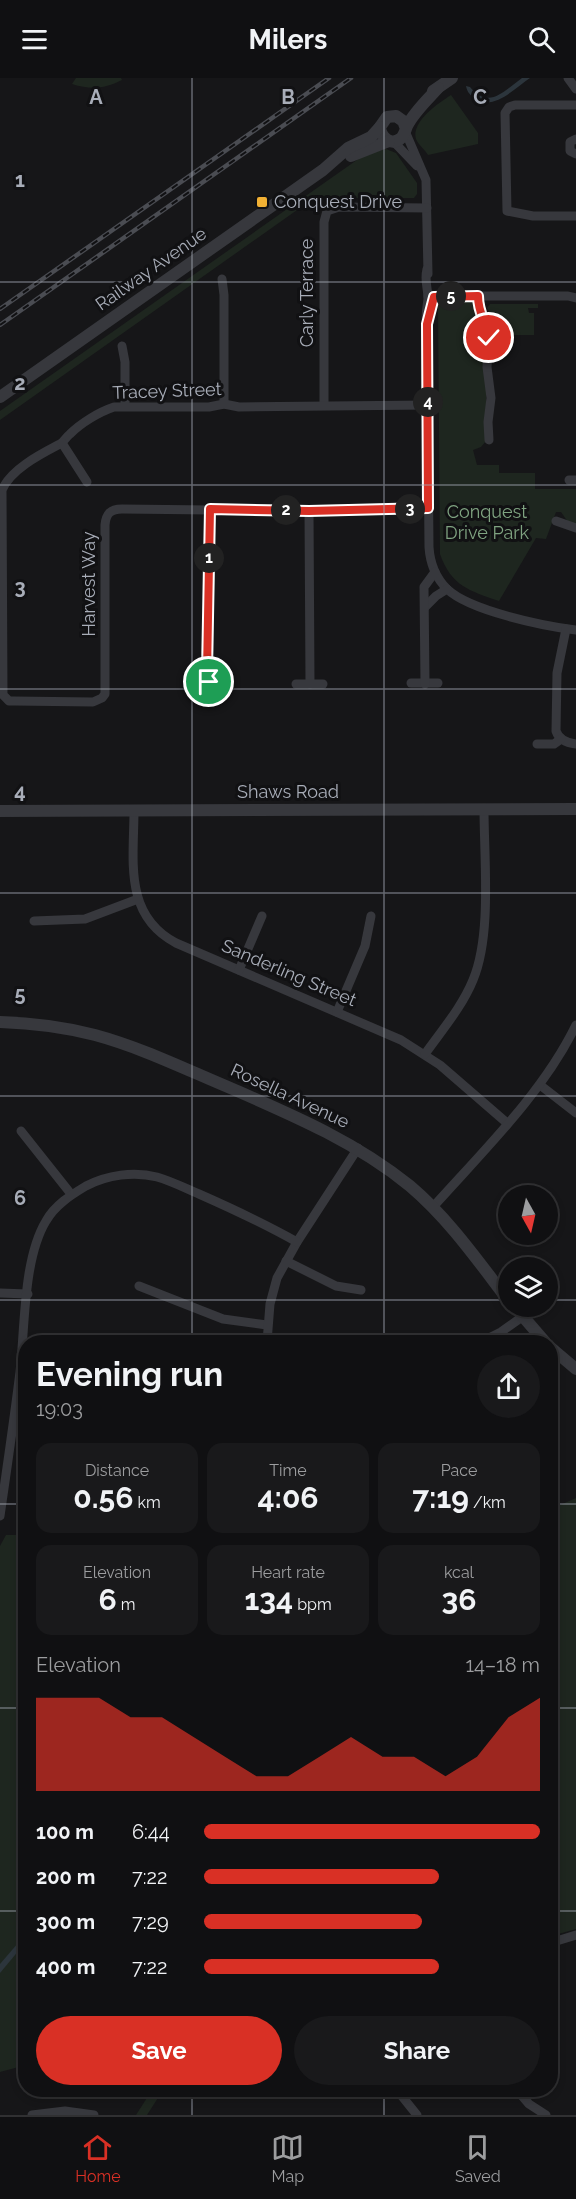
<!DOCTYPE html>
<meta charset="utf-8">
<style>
:root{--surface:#101012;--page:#19191b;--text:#f1f3f6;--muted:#9c9d9f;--line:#303032;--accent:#d93025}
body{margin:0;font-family:Raleway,sans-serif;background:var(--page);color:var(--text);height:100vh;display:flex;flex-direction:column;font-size:22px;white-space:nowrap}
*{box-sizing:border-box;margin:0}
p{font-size:20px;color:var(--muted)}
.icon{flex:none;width:33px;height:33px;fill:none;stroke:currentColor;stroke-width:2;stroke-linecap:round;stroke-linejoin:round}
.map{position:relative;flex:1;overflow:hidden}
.panel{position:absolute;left:18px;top:1257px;width:540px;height:762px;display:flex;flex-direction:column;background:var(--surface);border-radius:24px;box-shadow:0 3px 9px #0003,0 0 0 2px var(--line)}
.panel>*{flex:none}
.needle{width:39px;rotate:172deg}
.buttons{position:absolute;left:498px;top:1107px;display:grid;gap:12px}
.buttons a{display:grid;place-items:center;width:60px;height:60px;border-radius:50%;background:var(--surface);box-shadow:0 3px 9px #0003,0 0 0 2px var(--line);font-size:30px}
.pin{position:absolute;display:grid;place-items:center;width:51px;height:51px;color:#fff;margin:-26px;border:3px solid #fff;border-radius:50%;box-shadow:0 2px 6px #0007}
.km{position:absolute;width:30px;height:30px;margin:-15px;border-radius:50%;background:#222;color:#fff;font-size:16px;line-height:30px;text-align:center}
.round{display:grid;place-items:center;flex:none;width:63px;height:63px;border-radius:32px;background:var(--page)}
.overview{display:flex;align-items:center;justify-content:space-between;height:102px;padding:0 18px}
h1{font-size:33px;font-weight:700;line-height:45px}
.figures{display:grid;grid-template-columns:repeat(3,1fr);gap:9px;height:102px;padding:6px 18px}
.figures div{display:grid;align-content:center;border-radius:15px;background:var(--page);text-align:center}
.figures b{font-size:30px;font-weight:700}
.figures small{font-size:16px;font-weight:400}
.figures p{font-size:16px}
.chart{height:168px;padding:12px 18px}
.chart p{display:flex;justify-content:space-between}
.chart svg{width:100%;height:108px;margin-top:6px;fill:var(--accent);opacity:.7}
.cta{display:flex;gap:12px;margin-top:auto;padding:12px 18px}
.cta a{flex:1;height:69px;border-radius:36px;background:var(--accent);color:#fff;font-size:24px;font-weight:700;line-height:69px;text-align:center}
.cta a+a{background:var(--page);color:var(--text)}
ul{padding:0 18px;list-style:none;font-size:20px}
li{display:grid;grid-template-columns:96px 72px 1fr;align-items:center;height:45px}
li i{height:15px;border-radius:8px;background:var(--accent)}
header{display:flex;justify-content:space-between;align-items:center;height:78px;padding:0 18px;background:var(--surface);font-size:27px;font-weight:700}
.tab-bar{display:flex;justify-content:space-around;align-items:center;height:84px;border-top:2px solid var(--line);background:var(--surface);font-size:16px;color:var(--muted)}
.tab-bar a{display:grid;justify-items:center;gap:3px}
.tab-bar .current{color:var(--accent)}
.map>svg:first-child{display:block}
.green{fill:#1e261f}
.water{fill:#2c353c}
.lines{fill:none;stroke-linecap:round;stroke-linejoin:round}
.minor{stroke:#37383d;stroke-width:9}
.tertiary{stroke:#37383d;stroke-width:12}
.rail-casing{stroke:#4a4c52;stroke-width:4.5}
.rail{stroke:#111113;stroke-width:2;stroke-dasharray:7;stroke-linecap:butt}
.route-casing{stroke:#fff;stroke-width:12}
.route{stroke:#d93025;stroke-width:8}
.grid{fill:none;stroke:#a8adb8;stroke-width:1.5;stroke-opacity:0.55}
.poi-dot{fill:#f2b134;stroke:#111113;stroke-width:2}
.labels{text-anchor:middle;stroke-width:6;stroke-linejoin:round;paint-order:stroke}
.poi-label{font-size:18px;fill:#a8adb8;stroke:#111113;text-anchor:start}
.street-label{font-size:18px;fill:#a8adb8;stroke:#111113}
.park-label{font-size:18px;fill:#7fa381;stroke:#111113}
.grid-label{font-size:20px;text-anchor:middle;font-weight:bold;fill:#a8adb8;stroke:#111113;stroke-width:6;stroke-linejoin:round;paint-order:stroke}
</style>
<header><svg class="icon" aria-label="menu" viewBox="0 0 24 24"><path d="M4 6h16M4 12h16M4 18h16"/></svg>Milers<svg class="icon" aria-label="search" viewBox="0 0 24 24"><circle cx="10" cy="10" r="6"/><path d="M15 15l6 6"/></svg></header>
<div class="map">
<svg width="576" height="2037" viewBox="0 0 576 2037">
<rect width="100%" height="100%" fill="#161618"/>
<g class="green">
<path d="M76,0H121L122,2C104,11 91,12 72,6Z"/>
<path d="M451,17L478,55V66L428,77C425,72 418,66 416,61C411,43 439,25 451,17Z"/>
<polygon points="386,71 396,75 417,105 417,116 414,120 314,120 0,342 0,333 364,77"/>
<path d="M446,222L474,224L486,258V363L481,369L473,372L477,387H499V395H535V411H576V446L568,444L561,434H556L546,461L536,460L499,523C470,513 451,508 440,476L438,227Z"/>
<polygon points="490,226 538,226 538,230 528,230 529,235 534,235 534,257 498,257 496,246 487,230"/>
<polygon points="576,1420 576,1851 551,1858 551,1431"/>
<polygon points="6,1457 25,1457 26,1987 0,1994 0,1468"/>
<polygon points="152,2012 163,2012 147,2037 136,2037"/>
</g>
<g class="water">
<path d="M522,0H530C515,10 493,34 474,20C469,16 467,13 466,8L470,9C489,32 504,13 522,0Z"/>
<polygon points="25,1857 25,1865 0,1895 0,1886"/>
</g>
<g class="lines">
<g class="minor">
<polyline points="568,0 576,11"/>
<polyline points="576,27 515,27 509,29 505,35 507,133 533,138 576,138"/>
<polyline points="405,53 426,102 428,196"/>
<polyline points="576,61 570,64 570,73 576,76"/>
<polyline points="393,63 417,88"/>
<path d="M427,191C424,203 428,209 428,221C427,230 425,236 427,246L429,469C430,485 436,500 447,511C470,533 544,548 576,552"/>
<polyline points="222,201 224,217 224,326"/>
<polyline points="428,218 568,218 576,220"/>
<polyline points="478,218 480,237 486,249 489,260 487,289 491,320 488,344 489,362"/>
<polyline points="122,268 125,284 125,328"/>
<polyline points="324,327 324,144 327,133 339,129 427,130"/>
<path d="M428,327L239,329L224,326L209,329H114C99,334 81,345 70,356C66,359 64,364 60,366C41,376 11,391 2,412L3,617L9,623H14L93,624L102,620L105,616V447C106,436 110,431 122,431L309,433L428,430"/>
<polyline points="62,365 87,404"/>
<polyline points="569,402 576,402"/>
<polyline points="210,431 207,594 212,610"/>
<polyline points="309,433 310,606"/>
<polyline points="556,443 576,450"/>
<polyline points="425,529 436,518 447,511"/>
<path d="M566,551L557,595L556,653C559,662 567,665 576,666"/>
<polyline points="411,605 438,605"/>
<polyline points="296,606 323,606"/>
<polyline points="425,606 424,509 435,494"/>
<polyline points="204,619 215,608 223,606"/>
<polyline points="537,666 554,666 561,661"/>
<path d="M134,732C134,782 123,837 176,865L401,962L440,987L507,1045"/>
<polyline points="34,843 85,841 138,821"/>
<polyline points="239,892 262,838"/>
<polyline points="337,934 365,868 371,838"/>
<path d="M425,976C442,952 462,929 473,902C492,857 484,781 484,731"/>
<polyline points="540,1007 576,1035"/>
<polyline points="21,1053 71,1116"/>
<path d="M433,1129C483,1073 543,1015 576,947"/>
<polyline points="286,1183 336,1208 361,1212"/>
<polyline points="139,1208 223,1241 267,1247"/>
<polyline points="0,1215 28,1216"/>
<polyline points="267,1264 270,1226 277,1200 297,1164 358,1070"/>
<polyline points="481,1264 501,1254 522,1239"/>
<polyline points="550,1358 551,1358"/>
<path d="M0,1438C7,1390 14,1342 20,1294C25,1250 23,1181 46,1143C55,1127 71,1117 86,1108C107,1097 134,1093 157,1099C171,1103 185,1110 199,1116C233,1131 265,1146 297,1164"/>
<polyline points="550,1865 576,1857"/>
<polyline points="397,2012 417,2037"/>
<polyline points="517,2012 529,2026 546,2037"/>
<polyline points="32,2037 65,2033 94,2037"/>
</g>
<g class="tertiary">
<polyline points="433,13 452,0"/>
<path d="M406,51L403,43L396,38L387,39L380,49C381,59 390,68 400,61C404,58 405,53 407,48C414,34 427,22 438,10"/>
<polyline points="351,78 389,63"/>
<polyline points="0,319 323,92 348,70 371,59 380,49"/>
<polyline points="0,733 576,731"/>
<path d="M0,944C32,945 64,949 95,957C143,970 189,993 235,1012C297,1039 357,1065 410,1108C449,1141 478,1183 508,1222"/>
<polyline points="514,1228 545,1264"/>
<polyline points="550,1269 576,1291"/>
</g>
<defs>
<g id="rail">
<polyline points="0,231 329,0"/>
<polyline points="0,247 351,0"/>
</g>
</defs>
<use href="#rail" class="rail-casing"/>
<use href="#rail" class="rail"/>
</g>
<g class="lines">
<defs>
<path id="route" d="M209,604L207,594L210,431L309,433L428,430L427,246L434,219L478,218C478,237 487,244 489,260"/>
</defs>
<use href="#route" class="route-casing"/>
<use href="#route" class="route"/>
</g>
<path class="grid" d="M192,0V1264M384,0V1264M0,204H576M0,407H576M0,611H576M0,815H576M0,1018H576M0,1222H508M548,1222H576M0,1426H26M550,1426H576M0,1630H26M550,1630H576M0,1833H26M550,1833H576M192,2012V2037M384,2012V2037"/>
<rect class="poi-dot" x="256" y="118" width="12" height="12" rx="3"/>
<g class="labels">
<g class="poi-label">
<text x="274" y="130">Conquest Drive</text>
</g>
<g class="street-label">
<text transform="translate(151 191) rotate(-35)" y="6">Railway Avenue</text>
<text transform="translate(307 215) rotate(-90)" y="6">Carly Terrace</text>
<text transform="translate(167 313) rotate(-2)" y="6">Tracey Street</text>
<text transform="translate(89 506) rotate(-90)" y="6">Harvest Way</text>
<text x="288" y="720">Shaws Road</text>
<text transform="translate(289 895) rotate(23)" y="6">Sanderling Street</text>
<text transform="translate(290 1018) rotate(25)" y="6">Rosella Avenue</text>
</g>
<g class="park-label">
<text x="487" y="440">Conquest<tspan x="487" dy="21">Drive Park</tspan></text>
</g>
</g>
<g class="grid-label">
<text x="96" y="26">A</text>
<text x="288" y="26">B</text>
<text x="480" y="26">C</text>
<text x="20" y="109">1</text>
<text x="20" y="312">2</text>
<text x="20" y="516">3</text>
<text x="20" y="720">4</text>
<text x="20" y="923">5</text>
<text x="20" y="1127">6</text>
</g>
</svg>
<div class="buttons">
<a><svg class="needle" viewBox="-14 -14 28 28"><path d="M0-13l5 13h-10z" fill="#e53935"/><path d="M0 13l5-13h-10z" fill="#9c9d9f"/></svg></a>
<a><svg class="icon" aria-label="layers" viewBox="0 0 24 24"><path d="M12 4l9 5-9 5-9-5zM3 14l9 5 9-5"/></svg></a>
</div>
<div class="pin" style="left:209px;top:604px;background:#1e9e55"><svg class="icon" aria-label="arrive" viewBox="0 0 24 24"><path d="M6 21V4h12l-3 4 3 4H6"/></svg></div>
<div class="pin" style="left:489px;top:260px;background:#d93025"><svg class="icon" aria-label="check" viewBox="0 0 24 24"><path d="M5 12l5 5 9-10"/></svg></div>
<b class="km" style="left:209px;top:480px">1</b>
<b class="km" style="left:286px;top:432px">2</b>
<b class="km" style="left:410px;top:431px">3</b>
<b class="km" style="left:428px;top:324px">4</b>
<b class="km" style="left:451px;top:218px">5</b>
<section class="panel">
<div class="overview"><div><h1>Evening run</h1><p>19:03</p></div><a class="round"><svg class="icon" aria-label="share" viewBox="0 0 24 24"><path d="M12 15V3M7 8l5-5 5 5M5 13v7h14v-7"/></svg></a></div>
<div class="figures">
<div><p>Distance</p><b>0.56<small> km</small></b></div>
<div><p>Time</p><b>4:06</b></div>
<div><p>Pace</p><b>7:19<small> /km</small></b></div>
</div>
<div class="figures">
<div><p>Elevation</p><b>6<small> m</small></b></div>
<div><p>Heart rate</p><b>134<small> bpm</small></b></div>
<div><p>kcal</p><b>36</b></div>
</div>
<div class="chart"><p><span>Elevation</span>14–18 m</p>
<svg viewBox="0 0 160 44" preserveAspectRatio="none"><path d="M0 44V6L10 6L20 6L30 14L40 14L50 22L60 30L70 38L80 38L90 30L100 22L110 30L120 30L130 38L140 30L150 14L160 6V44z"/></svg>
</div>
<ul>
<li><b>100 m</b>6:44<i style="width:100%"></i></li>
<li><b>200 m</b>7:22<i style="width:70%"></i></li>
<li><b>300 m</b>7:29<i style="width:65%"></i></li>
<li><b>400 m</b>7:22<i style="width:70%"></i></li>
</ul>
<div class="cta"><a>Save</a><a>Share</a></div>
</section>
</div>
<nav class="tab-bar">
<a class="current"><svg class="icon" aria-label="home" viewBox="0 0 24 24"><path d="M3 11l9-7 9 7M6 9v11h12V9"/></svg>Home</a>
<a><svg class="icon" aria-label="map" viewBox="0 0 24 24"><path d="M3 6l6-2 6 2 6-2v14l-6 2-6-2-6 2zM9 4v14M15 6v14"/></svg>Map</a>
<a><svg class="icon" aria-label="saved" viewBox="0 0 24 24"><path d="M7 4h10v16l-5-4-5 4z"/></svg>Saved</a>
</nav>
